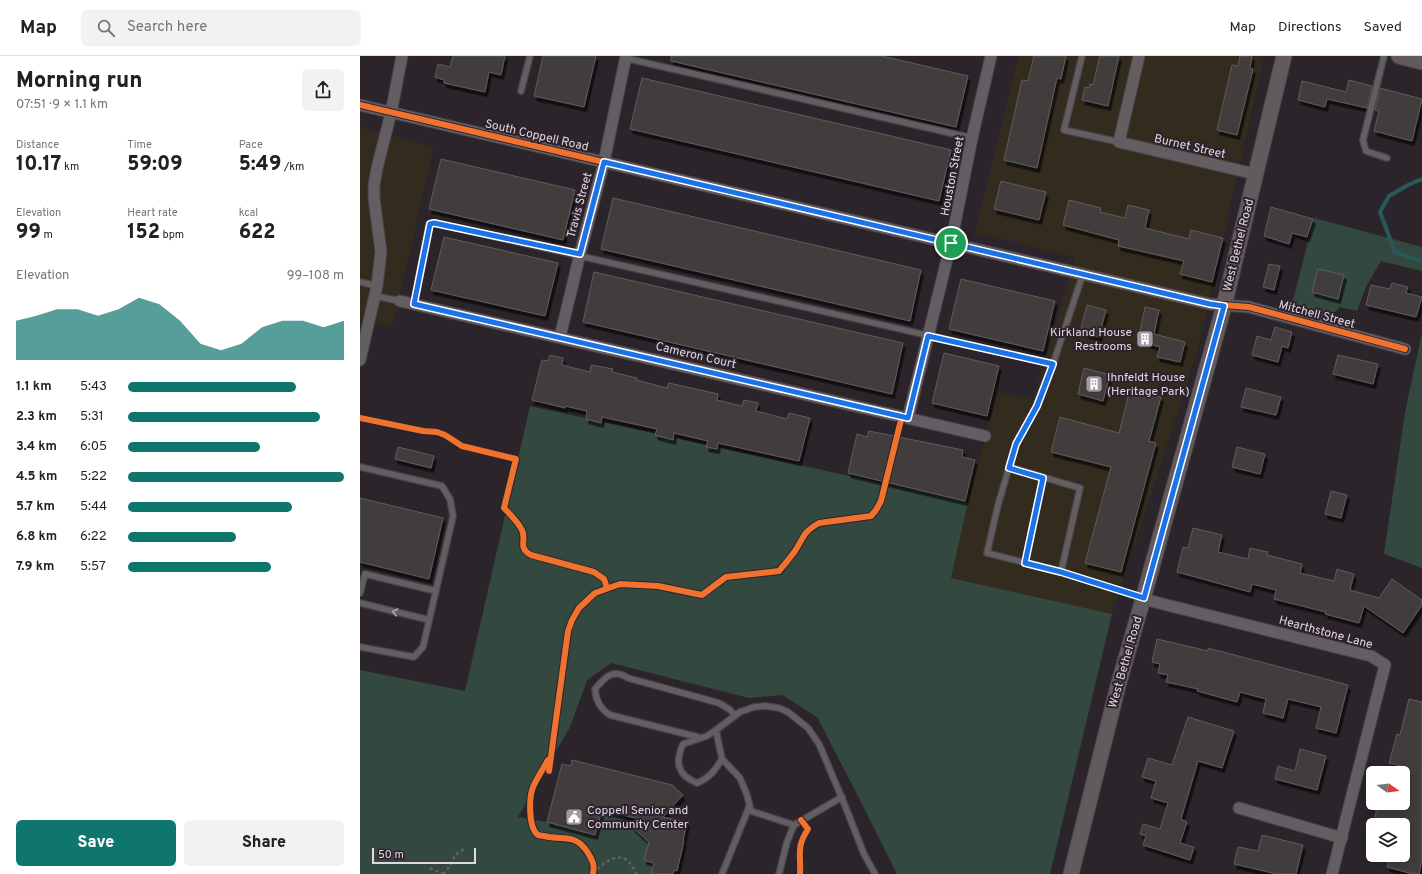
<!DOCTYPE html>
<meta charset="utf-8">
<style>
:root{--surface:#fff;--page:#f2f2f2;--text:#222;--muted:#767676;--line:#e0e0e0;--accent:#0f766e}
body{margin:0;font-family:Overpass,sans-serif;background:var(--page);color:var(--text);height:100vh;display:flex;flex-direction:column;font-size:15px;white-space:nowrap}
*{box-sizing:border-box;margin:0}
p{font-size:13px;color:var(--muted)}
.icon{flex:none;width:22px;height:22px;fill:none;stroke:currentColor;stroke-width:2;stroke-linecap:round;stroke-linejoin:round}
.map{position:relative;flex:1;overflow:hidden}
.details{display:flex;flex-direction:column;background:var(--surface);width:360px}
.details>*{flex:none}
.needle{width:26px;rotate:104deg}
.tools{position:absolute;left:1006px;top:710px;display:grid;gap:8px}
.tools a{display:grid;place-items:center;width:44px;height:44px;border-radius:6px;background:var(--surface);box-shadow:0 2px 10px #0003;font-size:20px}
.scale{position:absolute;left:12px;bottom:10px;width:104px;box-sizing:border-box;padding-left:4px;border:2px solid #e0d8df;border-top:0;font-size:11px;line-height:14px;white-space:nowrap;color:#e0d8df;-webkit-text-stroke:3px #2e222d;paint-order:stroke}
.pin{position:absolute;display:grid;place-items:center;width:34px;height:34px;color:#fff;margin:-17px;border:2px solid #fff;border-radius:50%;box-shadow:0 1px 4px #0007}
.round{display:grid;place-items:center;flex:none;width:42px;height:42px;border-radius:6px;background:var(--page)}
.headline{display:flex;align-items:center;justify-content:space-between;height:68px;padding:0 16px}
h1{font-size:22px;font-weight:800;line-height:30px}
.stats{display:grid;grid-template-columns:repeat(3,1fr);gap:6px;height:68px;padding:4px 16px}
.stats div{display:grid;align-content:center}
.stats b{font-size:20px;font-weight:800}
.stats small{font-size:11px;font-weight:400}
.stats p{font-size:11px}
.chart{height:112px;padding:8px 16px}
.chart p{display:flex;justify-content:space-between}
.chart svg{width:100%;height:72px;margin-top:4px;fill:var(--accent);opacity:.7}
.action{display:flex;gap:8px;margin-top:auto;padding:8px 16px}
.action a{flex:1;height:46px;border-radius:6px;background:var(--accent);color:#fff;font-size:16px;font-weight:800;line-height:46px;text-align:center}
.action a+a{background:var(--page);color:var(--text)}
ul{padding:0 16px;list-style:none;font-size:13px}
li{display:grid;grid-template-columns:64px 48px 1fr;align-items:center;height:30px}
li i{height:10px;border-radius:5px;background:var(--accent)}
header{display:flex;align-items:center;gap:24px;box-sizing:border-box;height:56px;padding:0 20px;background:var(--surface);border-bottom:1px solid var(--line)}
header strong{font-size:19px}
nav{display:flex;gap:22px;margin-inline-start:auto;font-size:14px}
.search{width:280px;height:36px;background:var(--page);display:flex;align-items:center;gap:10px;box-sizing:border-box;padding:0 14px;border-radius:6px;color:var(--muted);font-size:15px}
main{display:flex;flex:1;min-height:0}
.map>svg:first-child{display:block}
.commercial{fill:#332c1e}
.green{fill:#33493f}
.lines{fill:none;stroke-linecap:round;stroke-linejoin:round}
.stream{stroke:#27595b;stroke-width:4}
.building{fill:#423d3d;stroke:#605b5b;filter:url(#shadow)}
.lane-casing{stroke:#484348;stroke-width:8}
.street-casing{stroke:#484348;stroke-width:13}
.secondary-casing{stroke:#484348;stroke-width:17}
.path{stroke:#666065;stroke-width:2.5;stroke-dasharray:3 3;stroke-linecap:butt}
.lane{stroke:#635e62;stroke-width:5.5}
.street{stroke:#635e62;stroke-width:11}
.secondary{stroke:#625b5d;stroke-width:15}
.cycleway-casing{stroke:#2e222d;stroke-width:8}
.cycleway{stroke:#ef722f;stroke-width:6}
.oneway{stroke:#aea7ad}
.route-casing{stroke:#fff;stroke-width:8}
.route{stroke:#1a73e8;stroke-width:5}
.labels{text-anchor:middle;stroke-width:4;stroke-linejoin:round;paint-order:stroke}
.street-label{font-size:12px;fill:#e0d8df;stroke:#2e222d}
.poi-label{font-size:12px;fill:#e0d8df;stroke:#2e222d;text-anchor:start}
</style>
<header>
<strong>Map</strong>
<div class="search"><svg class="icon" aria-label="search" viewBox="0 0 24 24"><circle cx="10" cy="10" r="6"/><path d="M15 15l6 6"/></svg>Search here</div>
<nav><a>Map</a><a>Directions</a><a>Saved</a></nav>
</header>
<main>
<section class="details">
<div class="headline"><div><h1>Morning run</h1><p>07:51 · 9 × 1.1 km</p></div><a class="round"><svg class="icon" aria-label="share" viewBox="0 0 24 24"><path d="M12 15V3M7 8l5-5 5 5M5 13v7h14v-7"/></svg></a></div>
<div class="stats">
<div><p>Distance</p><b>10.17<small> km</small></b></div>
<div><p>Time</p><b>59:09</b></div>
<div><p>Pace</p><b>5:49<small> /km</small></b></div>
</div>
<div class="stats">
<div><p>Elevation</p><b>99<small> m</small></b></div>
<div><p>Heart rate</p><b>152<small> bpm</small></b></div>
<div><p>kcal</p><b>622</b></div>
</div>
<div class="chart"><p><span>Elevation</span>99–108 m</p>
<svg viewBox="0 0 160 44" preserveAspectRatio="none"><path d="M0 44V20L10 17L20 13L30 13L40 17L50 13L60 6L70 10L80 20L90 34L100 38L110 34L120 24L130 20L140 20L150 24L160 20V44z"/></svg>
</div>
<ul>
<li><b>1.1 km</b>5:43<i style="width:78%"></i></li>
<li><b>2.3 km</b>5:31<i style="width:89%"></i></li>
<li><b>3.4 km</b>6:05<i style="width:61%"></i></li>
<li><b>4.5 km</b>5:22<i style="width:100%"></i></li>
<li><b>5.7 km</b>5:44<i style="width:76%"></i></li>
<li><b>6.8 km</b>6:22<i style="width:50%"></i></li>
<li><b>7.9 km</b>5:57<i style="width:66%"></i></li>
</ul>
<div class="action"><a>Save</a><a>Share</a></div>
</section>
<div class="map">
<svg width="1062" height="818" viewBox="0 0 1062 818">
<defs>
<filter id="shadow"><feDropShadow dx="2.5" dy="4.5" stdDeviation="0" flood-color="#0009"/></filter>
</defs>
<rect width="100%" height="100%" fill="#2b252b"/>
<g class="commercial">
<polygon points="658,0 904,0 838,293 752,558 591,522 608,446 638,336 673,344 715,201 615,176"/>
<polygon points="0,71 74,91 32,271 0,263"/>
</g>
<g class="green">
<polygon points="954,162 1062,191 1062,215 1021,205 1006,231 997,255 980,251 961,272 928,264"/>
<polygon points="1062,277 1062,512 1024,498 1045,356"/>
<polygon points="170,350 608,446 591,522 752,558 690,818 537,818 500,744 457,661 422,639 389,642 251,607 227,624 210,671 158,761 187,766 235,779 242,754 263,759 284,781 292,773 284,804 294,807 291,818 0,818 0,614 105,635"/>
</g>
<g class="lines">
<polyline class="stream" points="1062,123 1048,129 1029,140 1020,156 1035,196 1062,205"/>
</g>
<g class="building">
<polygon points="93,0 145,0 141,19 129,16 125,36 84,27 84,24 75,21 78,8 90,11"/>
<polygon points="183,0 236,0 224,51 174,40"/>
<polygon points="311,0 522,0 608,20 596,71 311,5"/>
<polygon points="674,0 706,0 701,23 697,22 677,112 644,104 662,24 668,25"/>
<polygon points="740,0 759,0 748,50 722,44 725,31 729,32 730,28 733,29"/>
<polygon points="880,0 892,0 890,12 893,13 877,79 857,74 872,9 878,10"/>
<polygon points="282,22 591,94 579,145 270,73"/>
<polygon points="989,24 1012,30 1007,52 967,43 965,51 938,44 942,25 986,36"/>
<polygon points="1020,32 1062,43 1052,85 1014,75 1019,55 1015,54"/>
<polygon points="81,103 215,134 203,184 69,153"/>
<polygon points="641,125 686,136 679,164 634,153"/>
<polygon points="253,142 561,214 550,265 241,193"/>
<polygon points="709,144 741,152 740,156 765,162 768,149 789,154 785,172 829,183 831,174 863,182 852,226 820,218 824,205 758,190 759,184 703,169"/>
<polygon points="911,151 953,163 947,181 932,177 929,188 904,180"/>
<polygon points="84,181 198,207 185,260 71,234"/>
<polygon points="909,208 920,210 914,234 903,231"/>
<polygon points="958,213 984,219 978,243 952,236"/>
<polygon points="234,216 543,287 532,338 223,266"/>
<polygon points="601,223 695,245 683,295 589,273"/>
<polygon points="1032,227 1048,231 1046,237 1062,241 1056,261 1006,249 1011,229 1030,233"/>
<polygon points="727,249 746,254 739,281 720,276"/>
<polygon points="785,251 799,254 794,278 825,286 820,306 797,301 800,291 778,285"/>
<polygon points="915,271 932,276 928,292 922,290 918,306 892,299 897,280 911,284"/>
<polygon points="584,297 639,310 627,360 572,347"/>
<polygon points="190,299 203,302 202,309 230,316 231,309 253,313 252,316 277,322 276,324 307,332 309,327 358,338 357,344 382,350 384,344 398,347 396,355 427,363 429,357 450,362 439,405 358,387 357,393 346,391 348,385 314,377 313,384 295,379 297,373 242,361 241,367 226,363 227,355 205,350 205,352 172,344 182,304 188,305"/>
<polygon points="978,299 1018,308 1013,328 973,318"/>
<polygon points="724,312 750,319 743,345 718,338"/>
<polygon points="886,332 921,341 916,359 881,351"/>
<polygon points="770,333 801,341 789,385 796,387 761,516 725,507 751,411 691,396 700,361 759,377"/>
<polygon points="509,375 603,394 602,401 615,404 605,445 488,417 497,378 507,381"/>
<polygon points="38,391 74,400 71,412 35,403"/>
<polygon points="877,391 905,398 900,418 872,411"/>
<polygon points="971,435 987,439 981,462 965,458"/>
<polygon points="0,442 83,462 69,523 0,506"/>
<polygon points="833,472 862,479 858,496 888,503 890,492 908,496 907,499 942,508 940,517 974,525 977,513 994,518 990,534 1019,542 1032,523 1062,544 1062,549 1043,577 1004,550 999,567 965,558 966,556 914,543 916,534 892,528 890,536 817,516 823,491 828,492"/>
<polygon points="797,583 848,595 848,592 988,629 976,677 956,672 961,651 928,643 923,662 903,657 906,643 880,636 877,646 837,635 838,633 806,626 808,619 798,617 800,608 792,606"/>
<polygon points="1049,643 1062,646 1062,804 1059,818 1053,818 1027,811 1030,799 1043,799 1043,769 1013,769 1018,747 1043,747 1043,732 1048,712 1029,707 1037,678 1040,679"/>
<polygon points="828,661 874,675 862,712 838,705 821,763 827,766 820,787 834,791 830,804 783,789 786,780 780,778 783,768 800,773 808,747 791,742 796,725 782,721 788,702 812,709"/>
<polygon points="940,693 966,700 957,734 915,723 918,710 935,715"/>
<polygon points="212,704 312,729 323,739 303,761 327,766 323,785 324,785 317,815 314,814 313,818 291,818 294,807 284,804 289,786 272,771 279,763 242,754 235,779 187,766 202,708 211,710"/>
<polygon points="902,779 943,789 936,818 917,818 874,808 878,791 898,795"/>
</g>
<g class="lines">
<defs>
<g id="lane">
<polyline points="722,0 704,74 759,86"/>
<polyline points="1024,0 1003,84 1006,95 1027,102"/>
<polyline points="265,2 612,82"/>
<polyline points="161,35 170,0"/>
<polyline points="723,218 693,308 677,350 656,388 649,411 720,432 701,516 782,542"/>
<polyline points="0,226 17,230"/>
<polyline points="15,240 40,245"/>
<path d="M54,248L69,168L75,167C281,212 487,262 693,308"/>
<polyline points="0,411 82,430 90,443 93,460 63,591 54,601 0,591"/>
<polyline points="649,411 638,449 627,497 701,516"/>
<polyline points="665,507 683,422"/>
<polyline points="0,537 5,518 76,535"/>
<polyline points="0,547 69,564"/>
<path d="M356,674L362,703C355,714 350,722 337,727C317,719 315,706 323,688L347,680L356,674L380,656L394,651L405,650L419,652L428,656L448,672L459,688L484,747L504,798L515,818"/>
<path d="M338,681L250,659C240,653 236,645 235,633C245,621 253,612 268,622L359,647L369,653L375,659"/>
<polyline points="362,703 380,722 387,739 391,755 434,769"/>
<polyline points="362,818 389,751"/>
<polyline points="419,818 427,786 434,769 482,741"/>
</g>
<g id="street">
<polyline points="779,0 759,86 895,118"/>
<polyline points="0,49 850,248 889,251 1045,293"/>
<polyline points="40,245 625,380"/>
<polyline points="200,281 220,198 244,106 266,0"/>
<polyline points="0,304 17,230 21,196 14,142 14,129 17,112 31,57 42,0"/>
<polyline points="548,362 591,187 612,82 631,0"/>
<polyline points="783,543 1011,600 1025,609 972,818"/>
<polyline points="879,752 982,782"/>
</g>
<g id="secondary">
<polyline points="1039,0 1062,6"/>
<polyline points="711,818 758,630 783,543 864,250 924,0"/>
</g>
</defs>
<use href="#lane" class="lane-casing"/>
<use href="#street" class="street-casing"/>
<use href="#secondary" class="secondary-casing"/>
<g class="path">
<path d="M0,362L63,375L77,376L85,379L102,390L156,403L144,452C150,458 158,466 162,474C167,485 157,491 171,499L234,516L244,523L247,532"/>
<path d="M190,701C185,709 175,725 172,733C169,744 168,773 179,779C189,784 199,780 209,782C221,784 230,798 234,808C235,811 234,814 233,817"/>
<path d="M189,715L208,575L212,564L219,552L235,537L260,528L298,530L342,539L366,521L419,515C424,509 430,502 435,495C444,481 443,476 459,467L511,460L516,454L521,445L539,373"/>
<polyline points="70,812 83,818"/>
<path d="M233,817C249,802 265,791 276,818"/>
<polyline points="83,818 90,810 95,799 104,793"/>
<path d="M440,818C441,797 436,792 448,773L447,772"/>
</g>
<use href="#lane" class="lane"/>
<use href="#street" class="street"/>
<use href="#secondary" class="secondary"/>
<defs>
<g id="cycleway">
<polyline points="0,49 850,248 889,251 1045,293"/>
<path d="M0,362L63,375L77,376L85,379L102,390L156,403L144,452C150,458 158,466 162,474C167,485 157,491 171,499L234,516L244,523L247,532"/>
<path d="M188,704C183,713 177,722 173,731C169,741 168,772 178,779C178,779 183,780 184,780C202,785 215,776 228,797C232,804 235,808 233,817"/>
<path d="M189,715L208,575L212,564L219,552L235,537L260,528L298,530L342,539L366,521L419,515C424,509 430,502 435,495C444,481 443,476 459,467L511,460L516,454L521,445L542,360"/>
<path d="M440,818C441,797 436,792 448,773L441,764"/>
</g>
</defs>
<use href="#cycleway" class="cycleway-casing"/>
<use href="#cycleway" class="cycleway"/>
</g>
<defs><path id="oneway-chevron" d="M-2-3.5L2.5 0L-2 3.5" fill="none" stroke-width="1.6" stroke-linecap="round" stroke-linejoin="round"/></defs>
<use class="oneway" href="#oneway-chevron" transform="translate(35 556) rotate(-167)"/>
<g class="lines">
<defs>
<polygon id="route" points="244,106 850,248 864,250 784,542 701,516 665,507 683,422 649,412 656,388 677,350 693,308 568,280 548,362 54,248 70,168 74,167 220,198"/>
</defs>
<use href="#route" class="route-casing"/>
<use href="#route" class="route"/>
</g>
<defs>
<symbol id="building-square" viewBox="-11 -11 22 22"><rect x="-9" y="-9" width="18" height="18" rx="4" fill="#a199a0" stroke="#2e222d"/><path d="M-4-6H4V6H1V3H-1V6H-4ZM-2.5-4.3h1.7v1.8h-1.7ZM.8-4.3h1.7v1.8H.8ZM-2.5-1h1.7V.8h-1.7ZM.8-1h1.7V.8H.8Z" fill="#fff"/></symbol>
<symbol id="civic-square" viewBox="-11 -11 22 22"><rect x="-9" y="-9" width="18" height="18" rx="4" fill="#a199a0" stroke="#2e222d"/><path d="M-.6-6.5H3V-4.5H.6V-3L4-1V1h2V6H-6V1h2V-1L-.6-3ZM-1.2 2.5V6h2.4V2.5Z" fill="#fff"/></symbol>
</defs>
<g fill-rule="evenodd">
<use href="#building-square" x="775" y="273" width="20" height="20"/>
<use href="#building-square" x="724" y="318" width="20" height="20"/>
<use href="#civic-square" x="204" y="751" width="20" height="20"/>
</g>
<g class="labels">
<g class="street-label">
<text transform="translate(177 79) rotate(13)" y="4">South Coppell Road</text>
<text transform="translate(830 90) rotate(13)" y="4">Burnet Street</text>
<text transform="translate(592 120) rotate(-79)" y="4">Houston Street</text>
<text transform="translate(219 149) rotate(-75)" y="4">Travis Street</text>
<text transform="translate(878 189) rotate(-76)" y="4">West Bethel Road</text>
<text transform="translate(957 258) rotate(15)" y="4">Mitchell Street</text>
<text transform="translate(336 299) rotate(13)" y="4">Cameron Court</text>
<text transform="translate(966 576) rotate(15)" y="4">Hearthstone Lane</text>
<text transform="translate(765 606) rotate(-74)" y="4">West Bethel Road</text>
</g>
<g class="poi-label">
<text x="772" y="280" text-anchor="end">Kirkland House<tspan x="772" dy="14">Restrooms</tspan></text>
<text x="747" y="325">Ihnfeldt House<tspan x="747" dy="14">(Heritage Park)</tspan></text>
<text x="227" y="758">Coppell Senior and<tspan x="227" dy="14">Community Center</tspan></text>
</g>
</g>
</svg>
<div class="tools">
<a><svg class="needle" viewBox="-14 -14 28 28"><path d="M0-13l5 13h-10z" fill="#e53935"/><path d="M0 13l5-13h-10z" fill="#767676"/></svg></a>
<a><svg class="icon" aria-label="layers" viewBox="0 0 24 24"><path d="M12 4l9 5-9 5-9-5zM3 14l9 5 9-5"/></svg></a>
</div>
<div class="scale">50 m</div>
<div class="pin" style="left:591px;top:187px;background:#1e9e55"><svg class="icon" aria-label="arrive" viewBox="0 0 24 24"><path d="M6 21V4h12l-3 4 3 4H6"/></svg></div>
</div>
</main>
